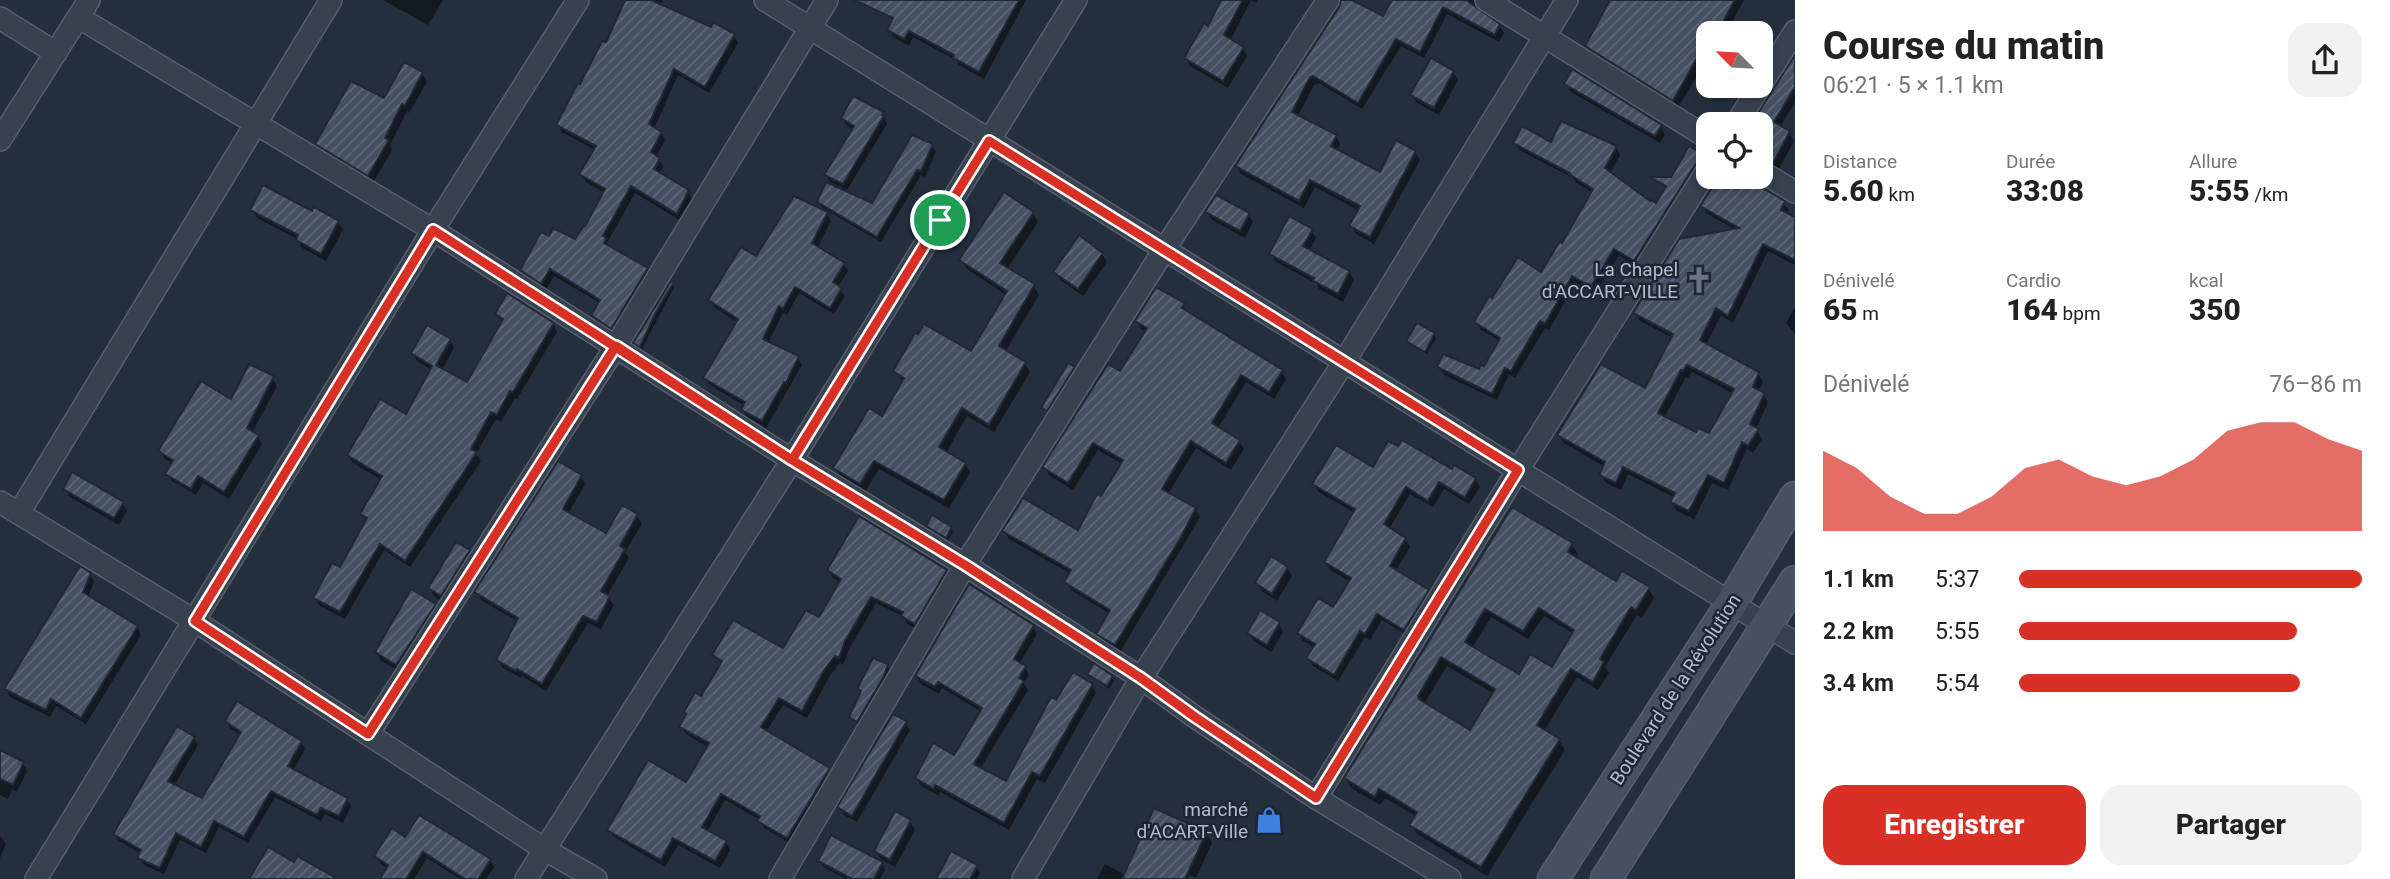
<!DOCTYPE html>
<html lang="fr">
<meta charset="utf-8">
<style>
:root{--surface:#fff;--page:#f2f2f2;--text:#222;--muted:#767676;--accent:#d93025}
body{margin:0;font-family:Roboto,sans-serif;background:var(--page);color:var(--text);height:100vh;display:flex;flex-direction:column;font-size:26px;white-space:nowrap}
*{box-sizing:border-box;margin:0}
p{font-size:23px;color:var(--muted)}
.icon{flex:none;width:38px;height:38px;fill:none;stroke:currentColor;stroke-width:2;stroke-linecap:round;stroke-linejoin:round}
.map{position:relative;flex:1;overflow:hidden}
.sheet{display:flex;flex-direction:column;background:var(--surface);width:595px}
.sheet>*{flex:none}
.needle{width:46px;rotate:294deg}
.controls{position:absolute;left:1696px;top:21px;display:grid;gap:14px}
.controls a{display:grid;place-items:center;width:77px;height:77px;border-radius:14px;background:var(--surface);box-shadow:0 4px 10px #0003;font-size:35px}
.pin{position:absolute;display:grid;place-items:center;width:60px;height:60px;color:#fff;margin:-30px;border:4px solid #fff;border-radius:50%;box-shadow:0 2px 7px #0007}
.round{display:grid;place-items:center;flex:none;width:74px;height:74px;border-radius:21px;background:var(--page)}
.headline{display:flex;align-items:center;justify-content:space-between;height:119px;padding:0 28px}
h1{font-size:38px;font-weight:800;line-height:52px}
.figures{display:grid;grid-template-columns:repeat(3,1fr);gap:10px;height:119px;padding:7px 28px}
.figures div{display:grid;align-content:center}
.figures b{font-size:30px;font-weight:800}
.figures small{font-size:19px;font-weight:400}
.figures p{font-size:19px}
.chart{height:196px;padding:14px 28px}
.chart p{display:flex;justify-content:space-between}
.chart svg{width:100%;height:126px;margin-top:7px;fill:var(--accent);opacity:.7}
.button{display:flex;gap:14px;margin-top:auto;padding:14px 28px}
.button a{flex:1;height:80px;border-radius:21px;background:var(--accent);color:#fff;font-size:28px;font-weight:800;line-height:80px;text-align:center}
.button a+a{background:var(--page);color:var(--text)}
ul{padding:0 28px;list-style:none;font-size:23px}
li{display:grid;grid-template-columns:112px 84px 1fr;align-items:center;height:52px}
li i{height:18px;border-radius:9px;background:var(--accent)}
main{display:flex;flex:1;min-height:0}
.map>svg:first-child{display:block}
.shadow{fill:#0007;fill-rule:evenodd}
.building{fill:url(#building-hatch);stroke:#1f2835;stroke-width:2;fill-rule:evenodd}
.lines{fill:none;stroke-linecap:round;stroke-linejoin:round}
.minor-casing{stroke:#565f6c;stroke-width:24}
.secondary-casing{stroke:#565f6c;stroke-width:33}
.minor{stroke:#38414e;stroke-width:21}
.secondary{stroke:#465061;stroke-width:30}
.route-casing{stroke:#fff;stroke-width:14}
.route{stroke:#d93025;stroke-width:9}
.labels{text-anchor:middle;stroke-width:5;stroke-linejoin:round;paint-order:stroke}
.poi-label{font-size:19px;fill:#b4bcc9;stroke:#1d2633;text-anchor:end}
.street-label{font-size:19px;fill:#b4bcc9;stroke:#1d2633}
</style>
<main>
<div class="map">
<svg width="1795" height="879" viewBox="0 0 1795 879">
<defs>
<pattern id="building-hatch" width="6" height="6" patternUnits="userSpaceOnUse" patternTransform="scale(1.75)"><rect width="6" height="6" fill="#455162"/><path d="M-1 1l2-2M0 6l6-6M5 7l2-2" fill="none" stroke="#5d6877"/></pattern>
</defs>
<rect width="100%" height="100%" fill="#242f3e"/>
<g class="shadow">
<polygon points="383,0 443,0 428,25"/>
<polygon points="633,0 663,0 660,6 712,29 734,36 738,43 709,93 678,75 654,129 661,133 665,140 656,157 660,161 657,161 648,176 651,177 660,161 663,167 659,174 687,191 692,199 681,221 635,193 607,243 610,248 647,269 651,276 616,335 597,323 593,315 600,303 554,276 546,290 527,278 522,270 550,238 576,241 586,228 605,193 586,182 581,174 595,150 562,132 558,125"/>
<polygon points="914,0 1026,0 984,79 959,65 957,61 913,37 909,46 893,37 889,29"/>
<polygon points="1224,0 1258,0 1256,3 1251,0 1230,41 1242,48 1247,56 1228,88 1190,66 1186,58 1208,28"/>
<polygon points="1343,0 1348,0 1383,19 1394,0 1480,0 1476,10 1499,26 1504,33 1499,42 1447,14 1424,58 1401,46 1362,109 1319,83 1314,85 1298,116 1336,136 1340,144 1337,151 1380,174 1415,152 1420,160 1374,244 1356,234 1351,226 1359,211 1315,187 1304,208 1241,174 1237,166 1341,8"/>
<polygon points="1612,0 1744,0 1726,33 1708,33 1708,57 1678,108 1592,54 1587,46"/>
<polygon points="1795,59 1795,102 1780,127 1789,132 1794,141 1778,171 1760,167 1760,124 1753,124"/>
<polygon points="1453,72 1458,80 1439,115 1417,103 1412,95"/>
<polygon points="422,74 427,82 409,113 407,111 390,145 392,150 373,183 322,152 317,144"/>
<polygon points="1566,84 1660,126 1665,134 1660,143 1571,92"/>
<polygon points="883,114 887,124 847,190 830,182 826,175 855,130 846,125 843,118"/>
<polygon points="1515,142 1616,147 1620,155 1610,173 1650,204 1657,205 1689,148 1706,157 1708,161 1639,268 1619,255 1595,294 1576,282 1549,330 1545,328 1515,378 1509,374 1497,400 1444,375 1439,367 1480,371 1485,368 1500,341 1481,330 1476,322 1492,301 1542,274 1563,245 1593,193 1575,182 1573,178 1519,150"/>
<polygon points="932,146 936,152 925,177 921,175 881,242 824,209 831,221 817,248 844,264 848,271 838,287 845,296 834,314 799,293 787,315 783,313 768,343 798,358 802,365 766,428 747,417 743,410 745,406 710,385 705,378 738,323 714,307 710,300 756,259 825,213 819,202 872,205"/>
<path d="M1721,177H1752V184L1784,203L1789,211L1787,215L1795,219V265L1768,251L1733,323L1721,315L1706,345L1758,373L1763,382L1758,392L1763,394L1768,402L1756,429L1762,439L1753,453L1747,449L1728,490L1712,483L1694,519L1677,511L1672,502L1675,498L1628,474L1621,490L1606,483L1601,475L1605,467L1564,443L1559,435L1645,391L1673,338L1640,321L1635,313L1736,230L1707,214L1702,206ZM1692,372L1734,394L1710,435L1697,434L1664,418L1686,377L1688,378Z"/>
<polygon points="252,210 312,213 338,222 343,230 326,261 302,248 297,239 257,218"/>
<polygon points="1207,212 1248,214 1253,222 1245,238 1212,220"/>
<polygon points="1033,213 1038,222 1007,269 1034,286 1039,295 1005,352 1024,363 1030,372 994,432 967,416 946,453 965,464 970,473 949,508 879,469 865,492 841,477 836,468 882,418 903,382 895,371 972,353 1006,295 967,269 962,260"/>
<polygon points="1311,230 1316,238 1309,251 1349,272 1354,280 1343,302 1319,289 1317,284 1276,262 1271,254"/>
<polygon points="1102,254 1107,262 1083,296 1060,280 1055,272"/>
<polygon points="672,283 674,287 642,349 635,343"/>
<polygon points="1183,305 1188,313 1281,371 1286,379 1274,399 1246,382 1218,428 1239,441 1244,449 1231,470 1196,448 1168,494 1195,509 1200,517 1120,652 1103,642 1098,634 1110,614 1071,590 1066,582 1071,574 1009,539 1004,531 1078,533 1122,464 1098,450 1073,490 1049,475 1045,467 1121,374 1146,332 1141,329 1137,321"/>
<polygon points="1795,307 1795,334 1786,323"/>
<polygon points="497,314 553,324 557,332 517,399 515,398 501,422 496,419 476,454 481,461 410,567 384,550 345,619 320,606 315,598 340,570 367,522 362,514 382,480 353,463 349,455 407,417 432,370 417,361 413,353 450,340 454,348 442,370 467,384 502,322"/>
<polygon points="1434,335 1436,338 1427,354 1410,345 1408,341"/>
<polygon points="1073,368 1075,372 1049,413 1043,408"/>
<polygon points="272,378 277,386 252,433 257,436 262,444 229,499 203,483 196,495 172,481 167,474 173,464 165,459 160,451"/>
<polygon points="1373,469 1452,471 1475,479 1480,487 1469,504 1444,489 1433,507 1410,494 1389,529 1405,539 1410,547 1395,572 1427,591 1432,599 1409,636 1382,620 1370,640 1365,637 1338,681 1313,666 1308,659 1315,648 1303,641 1299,633 1334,610 1351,582 1330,570 1326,562 1355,513 1319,492 1314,484"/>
<polygon points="581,476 585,484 568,514 607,535 623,508 637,516 642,524 625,552 629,558 607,596 614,605 601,629 588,623 546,691 522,676 521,678 503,668 498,660 518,622 481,600 477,592"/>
<polygon points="65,489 122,503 127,511 119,525 70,497"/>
<path d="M1513,509L1572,545L1578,554L1575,558L1617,583L1648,588L1654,598L1642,618L1637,615L1605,667L1609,673L1598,690L1577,677L1544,731L1559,740L1565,750L1487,876L1417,834L1411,825L1416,816L1385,798L1380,805L1351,788L1346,778ZM1544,616L1574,634L1553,669L1519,676L1472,648L1491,617L1528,639ZM1447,666L1494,694L1471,732L1424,704Z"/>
<polygon points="928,526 951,528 953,532 948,540"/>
<polygon points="468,552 473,560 445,603 435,597 430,589"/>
<polygon points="1287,568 1292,576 1277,601 1262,591 1257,583"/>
<polygon points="829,570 946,571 950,579 920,631 907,624 904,617 876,603 849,649 843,665 840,663 829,677 807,718 783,705 766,732 829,770 833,777 791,844 764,828 760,820 725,800 707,832 726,842 730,850 720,868 678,845 665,867 614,837 609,830 687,785 708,747 686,734 681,727 702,698 722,664 714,655 784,651 819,620 841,583 833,578"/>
<polygon points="90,574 94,582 88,597 137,627 141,635 86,724 56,706 50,717 10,697 6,689"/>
<polygon points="435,605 439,613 401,672 381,661 377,652"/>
<polygon points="1279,624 1283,632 1271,652 1254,641 1249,633"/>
<polygon points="1033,626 1037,634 1019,664 1025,668 1029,675 1024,684 1028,690 980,769 1006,783 1057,703 1092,685 1096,693 1045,783 1037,779 1009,830 940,792 938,795 921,786 917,778 955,757 982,712 942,688 939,694 921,684 917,676"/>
<polygon points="887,666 889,669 884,682 860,724 853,721 851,717 861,692 859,688"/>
<polygon points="1089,674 1112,677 1114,681 1109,689"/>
<polygon points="227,722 301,742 305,749 293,771 347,799 351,806 343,823 325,814 321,821 275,797 248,843 219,827 206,853 180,840 164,874 144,865 139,858 141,854 119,841 115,834 194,738 198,745 174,786 203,800 241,735 231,729"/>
<polygon points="905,722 910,730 857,822 844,815 839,807"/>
<polygon points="0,752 23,764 27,771 17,792 12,789 8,799 0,795"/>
<polygon points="896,814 910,822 915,830 895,867 881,859 876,851"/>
<polygon points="1206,833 1212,843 1196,878 1189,875 1187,879 1097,879 1105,864 1126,875"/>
<polygon points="0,836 6,844 0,858"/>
<polygon points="406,839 490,860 494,867 486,879 460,879 427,858 414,879 382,879 388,869 380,863 376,856"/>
<polygon points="820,861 882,863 885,870 880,879 846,879 823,867"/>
<polygon points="976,867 980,873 977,879 938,879"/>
</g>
<g class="building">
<polygon points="625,0 651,0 711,27 713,22 735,34 705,87 674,69 649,124 662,132 651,152 660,158 654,169 689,190 677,214 631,186 603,236 607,238 604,243 648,268 611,329 591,315 600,300 550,269 541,284 520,270 541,232 549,236 553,228 575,239 584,225 585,226 605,189 579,174 596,146 556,125 578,83 580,84 602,41 606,42"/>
<polygon points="854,0 1019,0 979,72 953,58 954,55 909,31 904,39 887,30 893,18"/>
<polygon points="1221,0 1243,0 1224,35 1244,47 1223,81 1184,58 1204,23 1208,26"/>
<polygon points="1341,0 1352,0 1383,16 1392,0 1466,0 1500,24 1495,35 1443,7 1420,52 1396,39 1358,103 1313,76 1310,77 1292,112 1337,135 1331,146 1380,172 1396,140 1416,151 1370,237 1349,226 1360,206 1310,180 1299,201 1235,166 1339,7"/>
<polygon points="1610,0 1735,0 1717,33 1708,33 1708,52 1702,49 1673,101 1585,46"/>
<polygon points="1795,55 1795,87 1774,122 1790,131 1773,163 1760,158 1760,124 1751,124"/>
<polygon points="1431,58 1454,71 1434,108 1410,95"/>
<polygon points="404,62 423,72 405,106 402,104 385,138 389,140 368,176 315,144 351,81 384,98"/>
<polygon points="1572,69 1662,125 1655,136 1564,84"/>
<polygon points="853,96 884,112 882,115 884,116 843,184 824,175 854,126 841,118"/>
<polygon points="1561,121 1617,146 1605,168 1650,201 1651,200 1656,203 1666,186 1650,177 1671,177 1689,146 1704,154 1697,162 1634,261 1614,249 1591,287 1572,276 1545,324 1540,321 1511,371 1505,368 1492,394 1437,367 1443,354 1479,369 1481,365 1484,366 1500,338 1474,322 1489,296 1492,298 1518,257 1541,272 1560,241 1562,243 1593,189 1569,174 1570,173 1513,143 1522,126 1551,142"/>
<polygon points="912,135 933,144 921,171 917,170 877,237 817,202 826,182 872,203"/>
<path d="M1719,177H1748L1753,182L1785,201L1781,210L1795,217V260L1763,244L1728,316L1716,308L1700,340L1759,372L1753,387L1765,393L1750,424L1759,429L1748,446L1742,442L1724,483L1708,475L1689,511L1670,502L1675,493L1623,467L1616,483L1599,475L1605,462L1557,435L1601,364L1645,388L1673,334L1633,313L1679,239L1739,228L1700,206ZM1687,365L1734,389L1709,433L1698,428L1696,432L1658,413L1681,370L1683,371Z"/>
<polygon points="263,185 312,211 314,207 339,221 321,254 296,240 298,235 250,210"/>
<polygon points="1004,192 1034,212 1000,263 1035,284 999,346 1026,362 989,425 962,408 939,447 966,463 944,500 874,461 860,484 833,468 869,408 882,416 904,378 893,371 915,333 918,334 924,324 971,351 1007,291 959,260"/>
<polygon points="1216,195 1250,213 1240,231 1205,212"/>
<polygon points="794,196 828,212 812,243 845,263 833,282 842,288 830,308 795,287 783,309 779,306 763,339 799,356 786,383 784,382 762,421 741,410 745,402 703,378 738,319 708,300 741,247 756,256"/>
<polygon points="1289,216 1313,229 1303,246 1350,271 1338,294 1313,281 1314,278 1269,254"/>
<polygon points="1079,235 1103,253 1078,289 1053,272"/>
<polygon points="671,281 674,282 655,314 640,347 633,343"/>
<polygon points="1156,287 1185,303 1182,308 1283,370 1269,392 1241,375 1212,423 1240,440 1226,463 1191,441 1162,489 1196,508 1180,539 1115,645 1096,634 1110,610 1064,582 1071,570 1002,531 1023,498 1078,530 1097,494 1101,496 1123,460 1093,443 1068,483 1042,467 1108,364 1120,371 1147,328 1135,321"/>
<polygon points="507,293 554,323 513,392 510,391 497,415 491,412 471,449 477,452 405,561 380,544 340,612 313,598 332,563 340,567 367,518 360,514 382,476 347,455 380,399 406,414 432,366 411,353 427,325 451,339 436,365 467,382 503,319 495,314"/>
<polygon points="1417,323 1435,333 1425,352 1406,341"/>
<polygon points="1068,363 1075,367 1047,411 1041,408"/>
<polygon points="249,364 274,376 247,428 259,435 224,492 198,476 191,489 165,474 173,460 158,451 201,381 231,399"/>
<polygon points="1402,440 1452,469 1454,465 1476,478 1465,498 1439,482 1428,501 1406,487 1384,524 1406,538 1390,566 1429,590 1404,630 1377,614 1365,634 1360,631 1334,675 1306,658 1315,644 1297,633 1318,598 1333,607 1351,578 1324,562 1355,509 1312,484 1336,445 1373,467 1388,441 1398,446"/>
<polygon points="558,461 582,475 563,509 606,533 622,505 638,514 620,546 625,549 601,591 610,596 597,622 583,616 542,684 517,669 516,671 496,660 518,618 474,592"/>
<polygon points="72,472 124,502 114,518 63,489"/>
<path d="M1512,507L1573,543L1568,552L1616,581L1622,571L1650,587L1636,610L1631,607L1600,659L1604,662L1593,682L1571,669L1537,725L1560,739L1481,867L1409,825L1417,812L1379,789L1375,797L1344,778ZM1539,608L1574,630L1552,667L1530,654L1519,674L1465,642L1485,609L1523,631ZM1441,657L1495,689L1470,730L1419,699L1418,696Z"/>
<polygon points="932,515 952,527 946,538 926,526"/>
<polygon points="859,516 947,570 915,624 901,616 903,612 871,597 845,641 839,658 835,656 825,669 802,711 779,698 761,727 830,768 787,838 757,821 760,816 721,794 702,827 727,841 715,861 673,838 661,860 607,830 648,760 686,782 709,743 679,727 686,714 684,712 695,692 701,696 722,661 712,655 733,620 783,648 806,610 819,617 841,579 827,570"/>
<polygon points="456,542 470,550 441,596 428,588"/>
<polygon points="1271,556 1288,567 1272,594 1255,583"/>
<polygon points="80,566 91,573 83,592 138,626 81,718 51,699 46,710 4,689"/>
<polygon points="969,584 1034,625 1014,659 1026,666 1019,678 1024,681 974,764 1006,781 1051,697 1056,700 1073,672 1093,684 1040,776 1032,772 1004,823 935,785 934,789 915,778 933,743 954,755 982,708 938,682 935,687 915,676"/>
<polygon points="411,589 436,604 396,665 375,652"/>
<polygon points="1260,610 1280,622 1267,645 1247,633"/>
<polygon points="873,658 888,664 883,678 857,722 849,717 861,691 857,689"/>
<polygon points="1094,663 1113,676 1107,686 1087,674"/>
<polygon points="237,701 302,741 288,766 348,798 339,816 321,808 317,815 271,791 244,837 214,821 201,847 176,833 160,868 137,858 141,850 113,834 177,726 195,737 168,781 202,798 241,732 225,721"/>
<polygon points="893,714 907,721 852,816 837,807"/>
<polygon points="0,750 24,762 13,785 0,779"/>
<polygon points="1154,808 1207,832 1185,879 1122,879"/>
<polygon points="895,811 911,820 890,860 874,851"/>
<polygon points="419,815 491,859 478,879 465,879 423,852 406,879 380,879 388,865 374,856 392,828 405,837"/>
<polygon points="831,835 883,862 874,879 852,879 818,861"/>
<polygon points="268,847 294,862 297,856 338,879 249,879"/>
<polygon points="951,851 978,865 970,879 936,879"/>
</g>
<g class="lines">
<defs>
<g id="minor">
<polyline points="765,0 1795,643"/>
<polyline points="1486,0 1708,138"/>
<polyline points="78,17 433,230 792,460 965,565 1141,678 1195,717 1316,798 1450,879"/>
<polyline points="0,18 56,53"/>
<polyline points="1736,124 1795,31"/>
<polyline points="0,140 89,0"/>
<polyline points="1760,171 1795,192"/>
<polyline points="0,502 195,621 544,849 596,879"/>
<polyline points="19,513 331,0"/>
<polyline points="368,734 616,346 827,0"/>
<polyline points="1316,798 1518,470 1708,169"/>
<polyline points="36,879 433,230 578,0"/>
<polyline points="526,879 792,460 1076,0"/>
<polyline points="780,879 965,565 1164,250 1328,0"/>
<polyline points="1023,879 1141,678 1344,362 1567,0"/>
</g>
<g id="secondary">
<polyline points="1553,879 1731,604 1795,497"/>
<polyline points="1606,879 1795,581"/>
</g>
</defs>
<use href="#minor" class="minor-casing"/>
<use href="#secondary" class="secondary-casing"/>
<use href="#minor" class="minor"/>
<use href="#secondary" class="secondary"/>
</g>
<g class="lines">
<defs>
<polyline id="route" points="940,220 792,460 616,346 368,734 195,621 433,230 792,460 965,565 1141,678 1195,717 1316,798 1518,470 989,141 940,220"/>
</defs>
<use href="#route" class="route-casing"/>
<use href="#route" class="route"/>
</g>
<defs>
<symbol id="church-bare" viewBox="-9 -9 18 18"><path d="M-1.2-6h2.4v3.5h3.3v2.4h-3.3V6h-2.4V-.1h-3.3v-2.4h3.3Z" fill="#6b7280" stroke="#1d2633" stroke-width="2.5" paint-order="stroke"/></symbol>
<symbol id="shop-bare" viewBox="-9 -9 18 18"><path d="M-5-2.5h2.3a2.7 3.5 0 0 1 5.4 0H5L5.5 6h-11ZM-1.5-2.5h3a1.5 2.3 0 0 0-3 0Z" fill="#3f7fe0" stroke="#1d2633" stroke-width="2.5" paint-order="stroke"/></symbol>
</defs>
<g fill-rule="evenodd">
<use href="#church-bare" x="1680" y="261" width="38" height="38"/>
<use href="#shop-bare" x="1250" y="801" width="38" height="38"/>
</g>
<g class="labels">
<g class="poi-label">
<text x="1678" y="276">La Chapel<tspan x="1678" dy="22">d'ACCART-VILLE</tspan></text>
<text x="1248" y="816">marché<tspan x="1248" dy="22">d'ACART-Ville</tspan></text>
</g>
<g class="street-label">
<text transform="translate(1675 689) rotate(-57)" y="7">Boulevard de la Révolution</text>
</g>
</g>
</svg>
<div class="controls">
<a><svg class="needle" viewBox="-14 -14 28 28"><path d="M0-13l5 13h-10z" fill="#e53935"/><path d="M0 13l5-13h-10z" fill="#767676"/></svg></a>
<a><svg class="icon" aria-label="locate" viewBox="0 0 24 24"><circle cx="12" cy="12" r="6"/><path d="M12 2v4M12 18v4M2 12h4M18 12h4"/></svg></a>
</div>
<div class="pin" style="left:940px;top:220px;background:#1e9e55"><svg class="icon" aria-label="arrive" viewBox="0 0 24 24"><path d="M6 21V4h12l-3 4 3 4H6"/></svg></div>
</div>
<section class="sheet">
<div class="headline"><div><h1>Course du matin</h1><p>06:21 · 5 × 1.1 km</p></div><a class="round"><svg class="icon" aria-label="share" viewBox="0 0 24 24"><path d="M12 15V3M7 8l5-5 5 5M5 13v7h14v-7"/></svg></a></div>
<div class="figures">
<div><p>Distance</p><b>5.60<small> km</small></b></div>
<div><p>Durée</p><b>33:08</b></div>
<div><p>Allure</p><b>5:55<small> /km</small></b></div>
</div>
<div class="figures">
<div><p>Dénivelé</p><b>65<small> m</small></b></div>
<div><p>Cardio</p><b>164<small> bpm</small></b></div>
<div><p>kcal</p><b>350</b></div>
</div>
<div class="chart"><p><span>Dénivelé</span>76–86 m</p>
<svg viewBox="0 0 160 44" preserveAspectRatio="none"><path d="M0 44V16L10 22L20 32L30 38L40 38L50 32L60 22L70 19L80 25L90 28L100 25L110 19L120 9L130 6L140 6L150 12L160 16V44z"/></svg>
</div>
<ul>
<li><b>1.1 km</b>5:37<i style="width:100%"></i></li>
<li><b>2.2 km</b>5:55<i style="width:81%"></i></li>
<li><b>3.4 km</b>5:54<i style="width:82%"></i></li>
</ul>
<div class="button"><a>Enregistrer</a><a>Partager</a></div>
</section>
</main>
